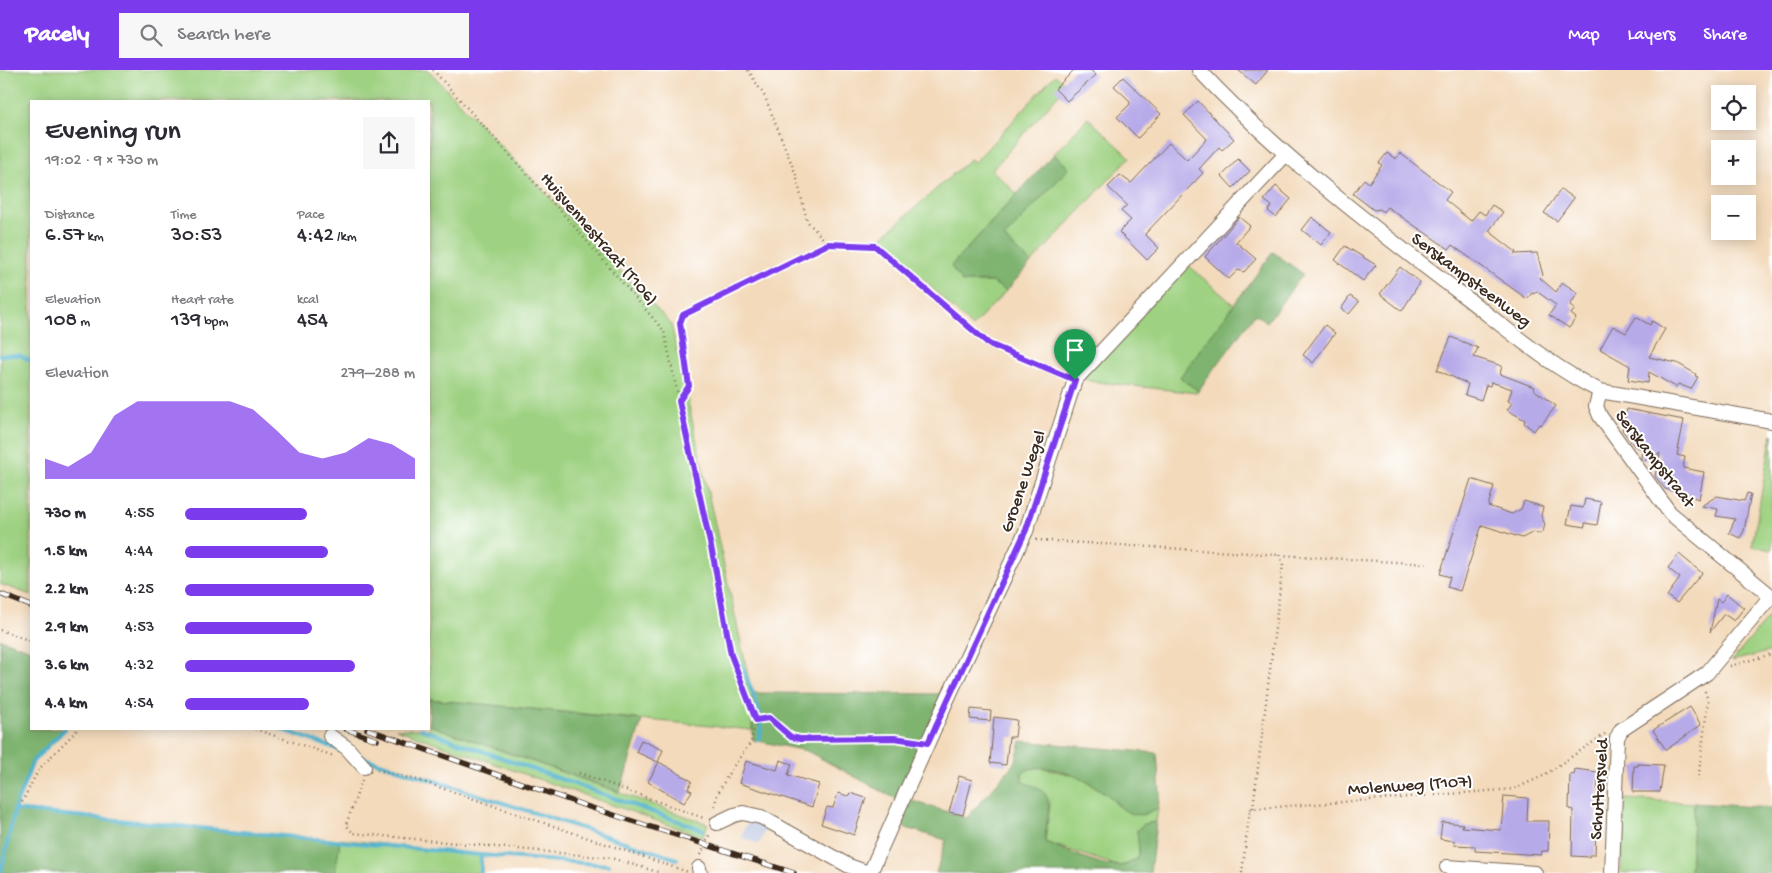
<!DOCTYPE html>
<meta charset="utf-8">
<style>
:root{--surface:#fff;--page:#f7f7f7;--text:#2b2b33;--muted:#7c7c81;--accent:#7c3aed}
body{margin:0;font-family:"Gochi Hand",sans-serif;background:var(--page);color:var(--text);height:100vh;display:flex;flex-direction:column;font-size:19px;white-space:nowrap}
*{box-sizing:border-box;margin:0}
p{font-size:16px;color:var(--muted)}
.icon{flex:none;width:28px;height:28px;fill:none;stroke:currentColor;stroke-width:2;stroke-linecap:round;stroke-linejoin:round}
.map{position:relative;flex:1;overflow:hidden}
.sheet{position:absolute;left:30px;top:30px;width:400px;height:630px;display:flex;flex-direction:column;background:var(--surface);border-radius:0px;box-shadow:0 2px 12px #0003}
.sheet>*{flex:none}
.tools{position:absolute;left:1711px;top:15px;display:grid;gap:10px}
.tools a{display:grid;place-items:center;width:45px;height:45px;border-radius:0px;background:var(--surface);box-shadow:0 2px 12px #0003;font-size:25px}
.pin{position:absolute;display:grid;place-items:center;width:42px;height:42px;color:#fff;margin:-51px -21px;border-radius:50% 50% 50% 0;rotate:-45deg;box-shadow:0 0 5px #0007}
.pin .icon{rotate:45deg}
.round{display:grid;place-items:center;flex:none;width:52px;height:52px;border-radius:0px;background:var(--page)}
.head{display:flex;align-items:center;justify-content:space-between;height:85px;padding:0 15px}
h1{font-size:28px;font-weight:600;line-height:38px}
.figures{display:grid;grid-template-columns:repeat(3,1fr);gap:8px;height:85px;padding:5px 15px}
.figures div{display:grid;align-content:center}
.figures b{font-size:21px;font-weight:600}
.figures small{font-size:14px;font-weight:400}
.figures p{font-size:14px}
.chart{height:140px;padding:10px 15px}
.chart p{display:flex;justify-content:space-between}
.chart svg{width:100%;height:90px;margin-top:5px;fill:var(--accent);opacity:.7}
ul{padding:0 15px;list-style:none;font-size:16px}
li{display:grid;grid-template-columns:80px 60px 1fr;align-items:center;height:38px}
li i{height:12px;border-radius:6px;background:var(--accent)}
header{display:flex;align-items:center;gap:30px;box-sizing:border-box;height:70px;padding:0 25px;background:var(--accent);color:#fff}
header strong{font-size:24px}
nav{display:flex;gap:28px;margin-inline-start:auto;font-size:18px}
.search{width:350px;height:45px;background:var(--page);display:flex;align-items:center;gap:12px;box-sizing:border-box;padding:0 18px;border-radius:0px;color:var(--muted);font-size:19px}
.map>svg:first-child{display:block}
.industrial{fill:#b9c5de}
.green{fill:#9ed181;stroke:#6c7e50}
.forest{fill:#7eb36f;stroke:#5c6e46}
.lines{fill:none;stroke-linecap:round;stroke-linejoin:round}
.stream{stroke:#4fb2ce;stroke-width:4}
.building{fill:#b7aae9}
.minor-casing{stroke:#7b6855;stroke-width:16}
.path{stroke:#7b6855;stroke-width:2.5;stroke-dasharray:1 4;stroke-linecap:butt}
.minor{stroke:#fff;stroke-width:14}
.rail-casing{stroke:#3b2a1e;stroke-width:5.5}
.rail{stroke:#fff;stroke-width:4;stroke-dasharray:11;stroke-linecap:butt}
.route-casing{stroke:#fff;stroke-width:10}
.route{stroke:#7c3aed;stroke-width:6}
.labels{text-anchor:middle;stroke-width:4;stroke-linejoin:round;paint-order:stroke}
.street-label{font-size:18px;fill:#3b2a1e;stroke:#fff}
</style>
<header>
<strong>Pacely</strong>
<div class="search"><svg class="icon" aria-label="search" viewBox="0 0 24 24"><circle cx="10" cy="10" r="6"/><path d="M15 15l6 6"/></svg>Search here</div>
<nav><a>Map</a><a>Layers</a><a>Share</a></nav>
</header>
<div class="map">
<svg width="1772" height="803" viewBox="0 0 1772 803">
<rect width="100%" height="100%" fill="#fff"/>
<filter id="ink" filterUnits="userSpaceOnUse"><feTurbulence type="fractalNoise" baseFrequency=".02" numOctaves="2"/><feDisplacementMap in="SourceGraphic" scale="10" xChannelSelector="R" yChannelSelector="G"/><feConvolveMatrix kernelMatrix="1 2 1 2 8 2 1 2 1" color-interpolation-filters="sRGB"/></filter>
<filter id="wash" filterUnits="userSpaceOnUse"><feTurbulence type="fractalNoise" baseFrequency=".0096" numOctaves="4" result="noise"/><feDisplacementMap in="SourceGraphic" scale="20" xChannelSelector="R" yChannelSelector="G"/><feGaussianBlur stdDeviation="1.12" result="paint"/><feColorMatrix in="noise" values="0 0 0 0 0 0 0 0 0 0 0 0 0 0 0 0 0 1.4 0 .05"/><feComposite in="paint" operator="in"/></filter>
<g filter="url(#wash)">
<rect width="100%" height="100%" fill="#f3dabb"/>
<polygon class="industrial" points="752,751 766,756 759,774 741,767 746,755"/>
<g class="green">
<polygon points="0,0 428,0 671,254 752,623 752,660 429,629 429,31 31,31 31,525 0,514"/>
<polygon points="1055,5 1067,15 992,100 1017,124 951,196 962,212 992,212 1006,221 972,257 881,168 970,89 975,92"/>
<polygon points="1088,48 1130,87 1031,193 1004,168 1069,98 1054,84"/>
<polygon points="1187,194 1234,235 1180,307 1198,321 1197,323 1089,311 1082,307"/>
<polygon points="1772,364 1772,480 1752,476"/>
<polygon points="1772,543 1772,581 1732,591"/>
<polygon points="429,655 708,754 703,767 396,659 429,659"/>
<polygon points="1040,697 1080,707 1108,725 1120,738 1143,745 1158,738 1156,752 1144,754 1137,760 1139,780 1137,788 1130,794 1118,796 1045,772 1050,734 1022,712 1022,702 1029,698"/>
<polygon points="1625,729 1694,733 1690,803 1621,803"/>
<polygon points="340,769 481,785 481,803 335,803"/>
</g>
<g class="forest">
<polygon points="1054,84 1069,98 1004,168 1031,193 1006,221 992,212 962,212 951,196"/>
<polygon points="1273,182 1303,204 1267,252 1255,244 1198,321 1180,307"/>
<polygon points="0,569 31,580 31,659 65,659 33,691 14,740 340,770 335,803 0,803"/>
<polygon points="752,623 946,624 898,730 807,681 753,670"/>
<polygon points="429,629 642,650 620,722 429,655"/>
<path d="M1021,671L1157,683L1160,724L1158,738C1149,742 1142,747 1132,744C1121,740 1116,732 1108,725C1090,711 1043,687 1022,703V712C1062,722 1045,741 1045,772C1061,778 1104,798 1120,796C1127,795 1132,792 1137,788L1139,780L1137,760L1144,754L1156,752L1150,803H936L946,770L893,754L906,729L967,748L1016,691Z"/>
<polygon points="1694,733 1772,738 1772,803 1690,803"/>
</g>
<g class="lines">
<g class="stream">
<polyline points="0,285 19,285 31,291"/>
<path d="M738,588C746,609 769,649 758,670"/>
<polyline points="65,659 33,691 14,740 481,785 481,803"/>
<polyline points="281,659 340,680"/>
<polyline points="421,659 703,760"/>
<polyline points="361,687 677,789"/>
<polyline points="481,785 609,795"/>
<polyline points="1,803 15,738"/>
</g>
</g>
<g id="blocks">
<g class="building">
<polygon points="1074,0 1090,0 1096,5 1067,31 1055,19"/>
<polygon points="1238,0 1268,0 1256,15"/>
<polygon points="1123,7 1161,44 1138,68 1117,47 1130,34 1129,30 1114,16"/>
<polygon points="1198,31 1234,69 1222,80 1219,77 1199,99 1203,103 1145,164 1159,178 1147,190 1119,162 1131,150 1121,141 1127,135 1108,117 1120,105 1131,113 1169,73 1187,90 1207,69 1184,45"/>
<polygon points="1387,83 1396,89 1400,83 1451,122 1445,130 1471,151 1479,141 1485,145 1492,135 1503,142 1489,161 1516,182 1514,184 1537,183 1543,205 1540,208 1556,222 1562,212 1578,223 1570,235 1575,239 1571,244 1576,248 1569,258 1549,245 1556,235 1536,221 1534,224 1532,223 1527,229 1452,175 1449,179 1387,137 1383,142 1380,139 1374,140 1353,124 1364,109 1369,113 1382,95 1379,93"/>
<polygon points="1238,89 1250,101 1233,118 1222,106"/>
<polygon points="1276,116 1291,129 1276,147 1268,141 1272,136 1264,130"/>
<polygon points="1561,119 1574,128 1557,151 1544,143"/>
<polygon points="1239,147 1250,156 1236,172 1256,189 1244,202 1238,200 1229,209 1205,187"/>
<polygon points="1312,147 1331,162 1321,175 1302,160"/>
<polygon points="1345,176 1376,195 1363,211 1335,190"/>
<polygon points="1400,197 1420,212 1402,241 1380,224"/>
<polygon points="1350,226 1359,232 1349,244 1341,239"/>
<polygon points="1636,247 1650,255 1652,251 1665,259 1649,287 1677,293 1696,304 1695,306 1698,307 1691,319 1678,314 1676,317 1649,302 1648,313 1628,310 1630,296 1600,279 1613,256 1626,263"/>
<polygon points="1325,255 1335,263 1313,293 1303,285"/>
<polygon points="1451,267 1478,278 1474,287 1502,296 1500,304 1534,317 1533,319 1556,336 1541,355 1539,354 1534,361 1524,353 1525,350 1507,340 1512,333 1508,331 1512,319 1491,312 1490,316 1486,315 1481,330 1465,325 1468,314 1437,300"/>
<polygon points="1627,339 1684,350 1677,385 1685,387 1683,398 1704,402 1699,429 1665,419 1655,406 1660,383 1644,391 1641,388 1642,379 1634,376 1622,360"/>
<polygon points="1471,409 1494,416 1488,436 1512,444 1521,439 1524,431 1543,437 1541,446 1545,454 1543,462 1538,464 1534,462 1522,468 1482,455 1460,521 1447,517 1450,507 1440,504"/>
<polygon points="1747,423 1751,424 1744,461 1740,468 1729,463 1735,449 1716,446 1718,439 1701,436 1717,426 1744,431"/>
<polygon points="1585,429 1601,432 1597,455 1585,453 1585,457 1567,454 1571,436 1583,438"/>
<polygon points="1679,484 1702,503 1677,533 1667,526 1680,508 1668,498"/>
<polygon points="1727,524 1744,538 1734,551 1724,544 1710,562 1717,529 1721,532"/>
<polygon points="1690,637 1701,655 1666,680 1653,660"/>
<polygon points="971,639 991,641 990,651 970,649"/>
<polygon points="994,647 1017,650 1015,667 1009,667 1006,695 990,693"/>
<polygon points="641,670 663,680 658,692 636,682"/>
<polygon points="780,690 792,694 788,705 819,714 812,737 739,713 746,691 777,700"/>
<polygon points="659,692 692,711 688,719 692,721 684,733 648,712"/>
<polygon points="1638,694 1664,695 1660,722 1633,722 1634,696 1638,696"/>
<polygon points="1575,699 1598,702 1595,785 1589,785 1589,787 1572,786 1573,740 1569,739 1570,704 1574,705"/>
<polygon points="959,706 972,710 963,745 949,742"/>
<polygon points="838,723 848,726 850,723 866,728 854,765 821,754 827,737 833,738"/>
<polygon points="1504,726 1528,728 1527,751 1549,751 1548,781 1542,781 1541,785 1475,781 1475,776 1454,775 1455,771 1440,769 1442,752 1463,754 1462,757 1501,760"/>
</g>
</g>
</g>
<g filter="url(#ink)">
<use href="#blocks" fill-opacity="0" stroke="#7b6855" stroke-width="1"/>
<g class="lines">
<defs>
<g id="minor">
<path d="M1199,0C1279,85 1371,156 1464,226C1507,259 1551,297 1600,321L1772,351"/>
<polyline points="1600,321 1596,336 1600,346 1670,443 1772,527"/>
<polyline points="330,666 347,678 364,697"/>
<polyline points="717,753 734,745 743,743 761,747 849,796 869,803"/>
<polyline points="1447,797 1535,803"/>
<polyline points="699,798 700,803"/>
<polyline points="870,803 945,634 1026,461 1075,310 1286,84"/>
<polyline points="1612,803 1617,668 1621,660 1707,603 1771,526"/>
</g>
</defs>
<use href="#minor" class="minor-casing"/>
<g class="path">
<polyline points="433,0 573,155 664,261 714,491 731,585 750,631 756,651 751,672 730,701 717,725 714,739"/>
<polyline points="748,0 765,27 796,105 807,151 828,174"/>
<polyline points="679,331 689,316 680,253 683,245 828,174 875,176 989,274 1062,305"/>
<polyline points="1036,470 1427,494"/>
<polyline points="0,560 31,571"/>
<polyline points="1730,596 1772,584"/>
<polyline points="756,651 769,648 791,667 800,669 894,668 914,671"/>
<polyline points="255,659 334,686"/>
<polyline points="377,700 421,711 688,802"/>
<polyline points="579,703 706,749"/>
<polyline points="362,710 346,755 353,763 611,788 661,803"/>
<polyline points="1698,711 1708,630 1704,619"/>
<polyline points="22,732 39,699 78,659"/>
<polyline points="1253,738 1282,502 1283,493 1279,485"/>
<polyline points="701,785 710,763"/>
<polyline points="1242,803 1250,739 1514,719 1543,706 1605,664"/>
</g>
<use href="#minor" class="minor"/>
<defs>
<g id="rail">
<polyline points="0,524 31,536"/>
<polyline points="346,659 377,670"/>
<polyline points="367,659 586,736 794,803"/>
</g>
</defs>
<use href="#rail" class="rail-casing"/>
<use href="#rail" class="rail"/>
</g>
</g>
<g class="lines" filter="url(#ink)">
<defs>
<polygon id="route" points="828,174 875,176 989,274 1075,310 1026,460 928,673 894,668 800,669 791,667 769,648 756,650 731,585 714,491 679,331 689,316 680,253 683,245"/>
</defs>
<use href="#route" class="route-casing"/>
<use href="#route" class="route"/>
</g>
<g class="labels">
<g class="street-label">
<text transform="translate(600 168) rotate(49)" y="6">Huisvennestraat (T106)</text>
<text transform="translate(1472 209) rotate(37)" y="6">Serskampsteenweg</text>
<text transform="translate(1656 388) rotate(52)" y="6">Serskampstraat</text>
<text transform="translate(1022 411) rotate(-71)" y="6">Groene Wegel</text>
<text transform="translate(1410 714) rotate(-4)" y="6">Molenweg (T107)</text>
<text transform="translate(1598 719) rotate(-86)" y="6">Schuttersveld</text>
</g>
</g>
</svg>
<div class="tools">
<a><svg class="icon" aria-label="locate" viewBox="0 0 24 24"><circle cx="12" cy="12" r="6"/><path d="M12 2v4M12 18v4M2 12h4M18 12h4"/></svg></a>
<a>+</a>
<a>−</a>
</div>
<div class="pin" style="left:1075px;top:310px;background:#1e9e55"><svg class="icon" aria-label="arrive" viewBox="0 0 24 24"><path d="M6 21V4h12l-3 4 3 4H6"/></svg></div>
<section class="sheet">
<div class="head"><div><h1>Evening run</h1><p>19:02 · 9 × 730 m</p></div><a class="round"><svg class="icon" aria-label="share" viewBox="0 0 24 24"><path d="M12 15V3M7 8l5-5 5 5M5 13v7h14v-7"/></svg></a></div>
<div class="figures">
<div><p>Distance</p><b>6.57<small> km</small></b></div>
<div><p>Time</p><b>30:53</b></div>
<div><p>Pace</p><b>4:42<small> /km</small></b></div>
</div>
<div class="figures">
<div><p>Elevation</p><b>108<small> m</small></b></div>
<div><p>Heart rate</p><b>139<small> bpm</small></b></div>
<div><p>kcal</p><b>454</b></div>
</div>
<div class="chart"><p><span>Elevation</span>279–288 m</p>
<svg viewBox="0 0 160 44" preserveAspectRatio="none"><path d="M0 44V34L10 38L20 31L30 13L40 6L50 6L60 6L70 6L80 6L90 10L100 20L110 31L120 34L130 31L140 24L150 27L160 34V44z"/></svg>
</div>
<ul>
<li><b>730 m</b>4:55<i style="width:53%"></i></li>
<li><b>1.5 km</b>4:44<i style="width:62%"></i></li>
<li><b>2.2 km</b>4:25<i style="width:82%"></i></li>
<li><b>2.9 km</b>4:53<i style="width:55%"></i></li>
<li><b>3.6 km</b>4:32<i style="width:74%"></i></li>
<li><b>4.4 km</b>4:54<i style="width:54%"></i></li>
</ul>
</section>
</div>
